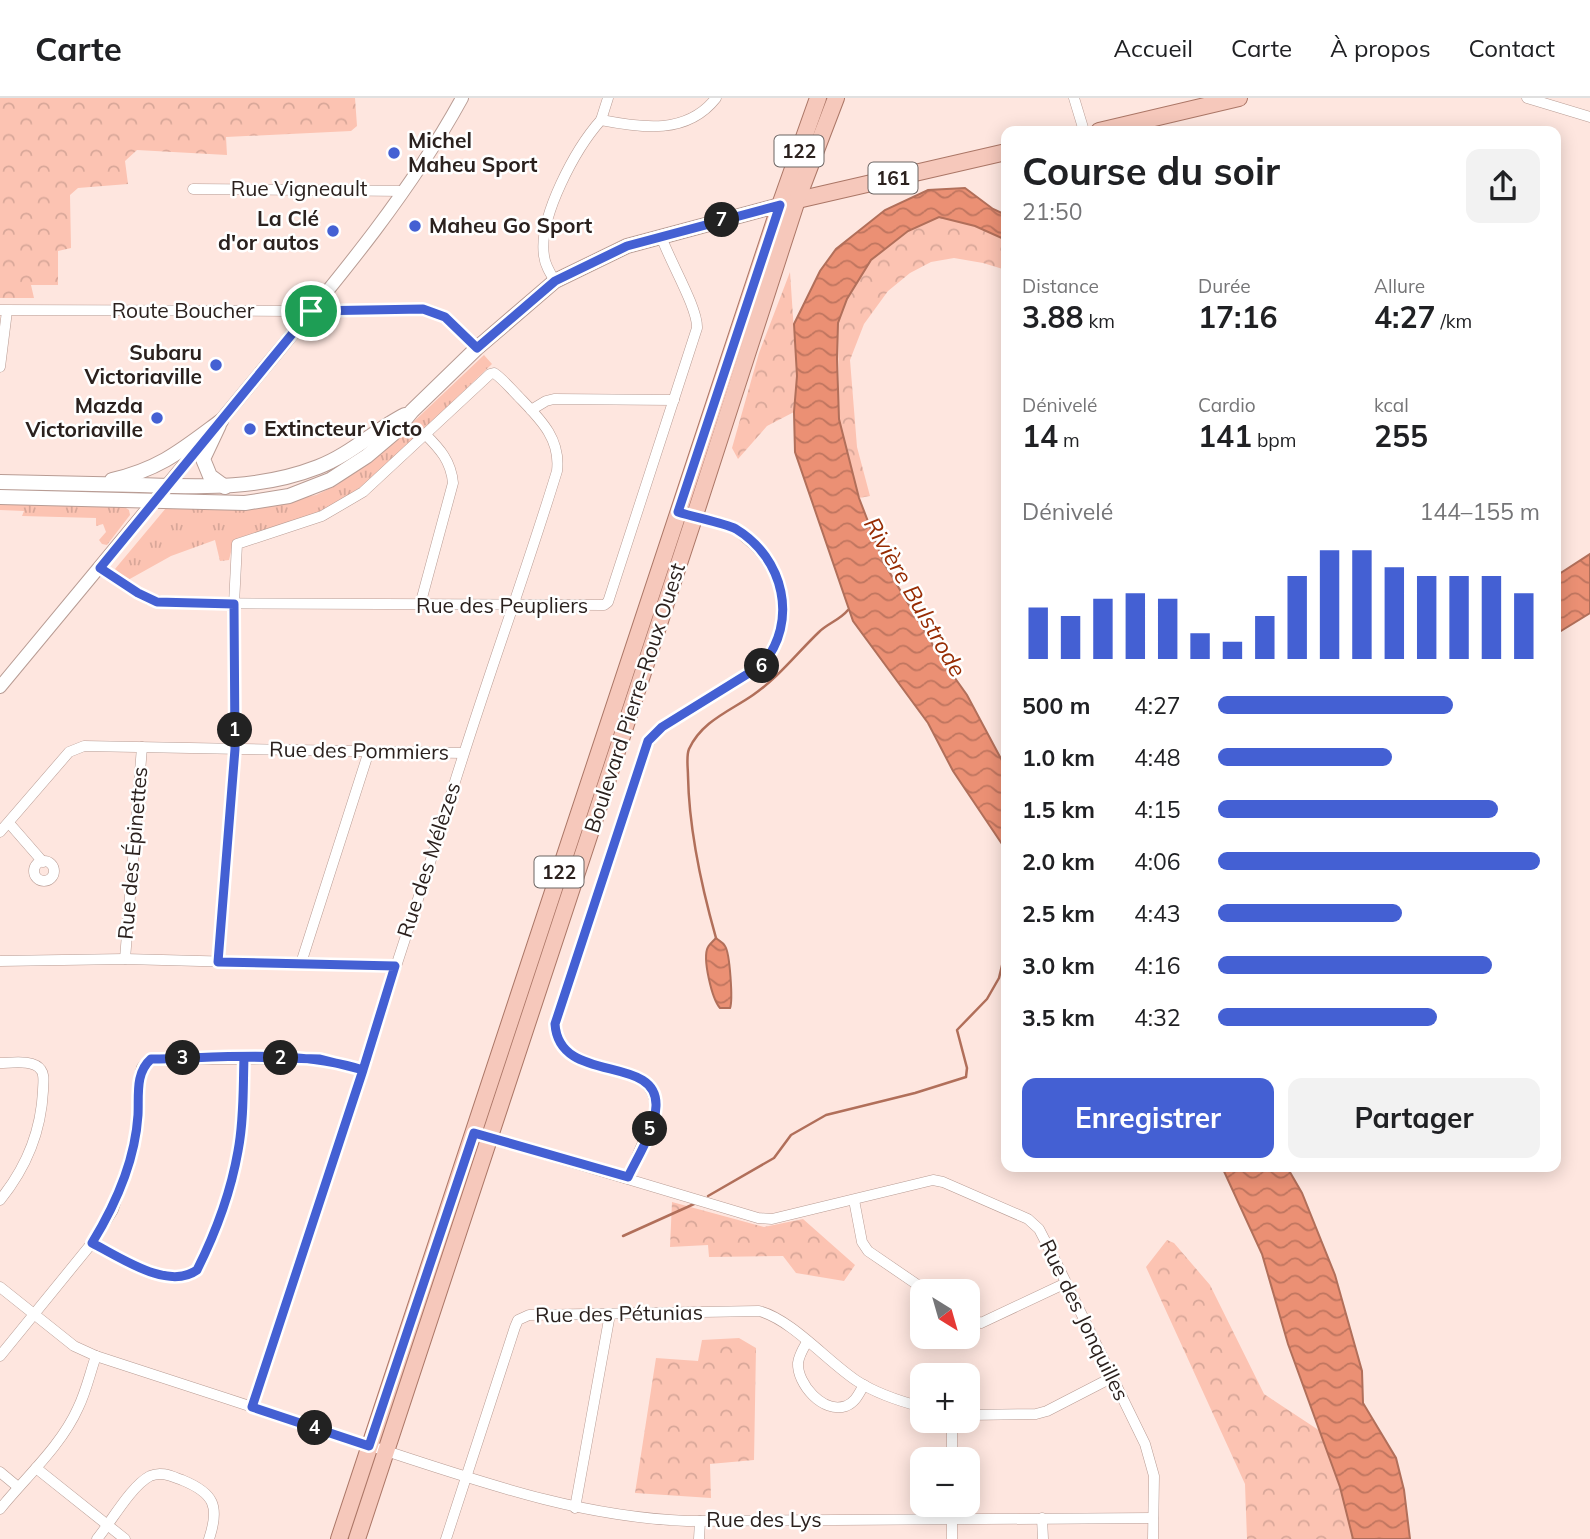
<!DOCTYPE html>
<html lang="fr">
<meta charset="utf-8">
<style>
:root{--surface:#fff;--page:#f2f2f2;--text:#202124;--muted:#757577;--line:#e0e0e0;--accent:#4460d3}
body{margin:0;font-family:Mulish,sans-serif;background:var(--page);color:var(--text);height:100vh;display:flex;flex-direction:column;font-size:26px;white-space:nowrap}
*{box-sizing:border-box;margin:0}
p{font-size:23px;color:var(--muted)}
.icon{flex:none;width:38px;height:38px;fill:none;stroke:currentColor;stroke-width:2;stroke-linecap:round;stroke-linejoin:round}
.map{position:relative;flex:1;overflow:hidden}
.details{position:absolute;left:1001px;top:28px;width:560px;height:1046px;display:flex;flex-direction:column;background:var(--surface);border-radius:14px;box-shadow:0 4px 18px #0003}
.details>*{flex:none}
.needle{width:46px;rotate:143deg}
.controls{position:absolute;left:910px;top:1181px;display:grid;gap:14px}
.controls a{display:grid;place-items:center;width:70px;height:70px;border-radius:14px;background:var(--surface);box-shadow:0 4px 18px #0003;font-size:35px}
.pin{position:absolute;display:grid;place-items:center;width:60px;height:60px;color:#fff;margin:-30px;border:4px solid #fff;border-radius:50%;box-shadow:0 2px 7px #0007}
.km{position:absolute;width:35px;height:35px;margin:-18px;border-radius:50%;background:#222;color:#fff;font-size:19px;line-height:35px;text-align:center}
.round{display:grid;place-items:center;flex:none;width:74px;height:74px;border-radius:14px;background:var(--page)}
.headline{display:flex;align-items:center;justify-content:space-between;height:119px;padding:0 21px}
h1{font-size:38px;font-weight:700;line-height:52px}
.figures{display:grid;grid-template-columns:repeat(3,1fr);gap:10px;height:119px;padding:7px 21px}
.figures div{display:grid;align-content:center}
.figures b{font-size:30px;font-weight:700}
.figures small{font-size:19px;font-weight:400}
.figures p{font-size:19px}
.chart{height:196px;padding:14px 21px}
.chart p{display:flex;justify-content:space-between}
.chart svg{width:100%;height:126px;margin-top:7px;stroke:var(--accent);stroke-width:6}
.button{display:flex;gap:14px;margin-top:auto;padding:14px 21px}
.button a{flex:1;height:80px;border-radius:14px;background:var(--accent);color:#fff;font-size:28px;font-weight:700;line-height:80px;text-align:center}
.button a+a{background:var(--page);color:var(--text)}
ul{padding:0 21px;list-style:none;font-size:23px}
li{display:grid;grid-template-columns:112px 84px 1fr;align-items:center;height:52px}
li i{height:18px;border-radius:9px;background:var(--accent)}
header{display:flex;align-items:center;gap:42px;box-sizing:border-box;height:98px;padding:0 35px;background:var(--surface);border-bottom:2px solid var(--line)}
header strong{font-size:33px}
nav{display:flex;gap:38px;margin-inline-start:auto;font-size:24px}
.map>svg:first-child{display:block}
.grass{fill:url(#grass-tufts)}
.forest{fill:url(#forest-crowns)}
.water{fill:url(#water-waves);stroke:#b16f5a;stroke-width:2}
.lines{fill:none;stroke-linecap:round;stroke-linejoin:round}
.stream{stroke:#b16f5a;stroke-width:2.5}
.minor-casing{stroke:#b89c94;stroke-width:11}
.tertiary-casing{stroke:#b89c94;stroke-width:14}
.secondary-casing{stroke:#b89c94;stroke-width:16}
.primary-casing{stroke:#ab7666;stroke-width:18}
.minor{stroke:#fff;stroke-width:10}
.tertiary{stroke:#fff;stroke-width:12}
.secondary{stroke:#fff;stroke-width:14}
.primary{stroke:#f6c8bb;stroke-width:16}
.route-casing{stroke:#fff;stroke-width:14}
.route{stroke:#4460d3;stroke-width:9}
.poi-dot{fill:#4460d3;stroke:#fff;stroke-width:2.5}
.labels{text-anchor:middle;stroke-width:5;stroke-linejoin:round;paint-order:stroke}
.shield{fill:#fff;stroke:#6b6462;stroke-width:2}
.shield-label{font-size:19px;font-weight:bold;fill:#2b211e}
.poi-label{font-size:21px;font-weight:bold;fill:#2b211e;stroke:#fff;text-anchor:start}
.street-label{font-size:21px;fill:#2b211e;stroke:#fff}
.water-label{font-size:23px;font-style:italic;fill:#972c03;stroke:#fff}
</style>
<header>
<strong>Carte</strong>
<nav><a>Accueil</a><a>Carte</a><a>À propos</a><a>Contact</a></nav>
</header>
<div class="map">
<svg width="1590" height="1441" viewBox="0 0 1590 1441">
<defs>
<pattern id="grass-tufts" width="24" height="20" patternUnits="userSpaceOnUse" patternTransform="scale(1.75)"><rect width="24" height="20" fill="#fcc3b2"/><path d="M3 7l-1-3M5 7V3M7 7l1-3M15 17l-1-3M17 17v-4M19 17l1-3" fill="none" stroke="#d8a799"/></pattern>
<pattern id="forest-crowns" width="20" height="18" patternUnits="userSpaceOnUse" patternTransform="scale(1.75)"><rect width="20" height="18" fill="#fcc3b2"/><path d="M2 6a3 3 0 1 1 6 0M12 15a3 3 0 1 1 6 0" fill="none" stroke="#d8a799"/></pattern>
<pattern id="water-waves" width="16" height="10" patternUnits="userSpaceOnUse" patternTransform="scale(1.75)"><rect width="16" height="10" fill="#eb9074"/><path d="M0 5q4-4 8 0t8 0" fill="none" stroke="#bf755f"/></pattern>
</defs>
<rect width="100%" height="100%" fill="#fee6df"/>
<g class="grass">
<polygon points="484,257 492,266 388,365 362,388 339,404 301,422 238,440 233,446 229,462 220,463 215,442 171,458 128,482 115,471 166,410 281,404 316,397 337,387 388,348"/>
<polygon points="0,405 123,408 129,412 130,417 107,447 102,446 99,442 106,434 103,426 96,428 96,420 22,418 24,413 0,412"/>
</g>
<g class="forest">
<polygon points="0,0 355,0 357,28 351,33 226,39 227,57 137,52 125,63 128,86 78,90 70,97 71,150 58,153 58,187 31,187 34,200 0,200"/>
<polygon points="939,119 975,128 1006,142 1006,172 983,165 954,160 931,164 910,175 888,193 864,226 850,262 857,349 870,398 859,400 839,321 838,225 847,202 871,162 908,133"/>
<polygon points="790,174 797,278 794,314 767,328 738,361 732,350 759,255"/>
<polygon points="672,1104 764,1129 803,1121 855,1167 844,1183 796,1175 783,1158 709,1159 708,1147 670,1149"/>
<polygon points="1167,1142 1174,1145 1210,1187 1264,1296 1320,1333 1340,1389 1353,1441 1247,1441 1245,1386 1146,1169"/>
<polygon points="739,1240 756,1250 754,1362 710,1366 711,1400 635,1395 656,1260 698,1263 702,1242"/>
</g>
<g class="water">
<polygon points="965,90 993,111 1006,117 1006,142 975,128 939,119 908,133 871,162 847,201 838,225 837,261 839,321 859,400 884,465 940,559 967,597 1006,670 1006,752 953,673 928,625 853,523 795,354 794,314 797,278 794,226 820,173 836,151 885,112 928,92"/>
<polygon points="1590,456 1590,515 1556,536 1556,478"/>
<path d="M716,840C719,843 723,844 725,848C730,855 733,903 730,910H720C712,901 702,860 708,849C709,847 715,841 716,840Z"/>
<polygon points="1222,1069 1287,1069 1302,1095 1335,1177 1362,1273 1363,1305 1396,1360 1404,1392 1410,1441 1353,1441 1340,1389 1288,1246 1262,1156"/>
</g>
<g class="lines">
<g class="stream">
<path d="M716,840C701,787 689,733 688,678C688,670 686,658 689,651C702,623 730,613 753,597C779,579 797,555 819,534C828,525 840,522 848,512"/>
<polyline points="708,1098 774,1060 791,1037 826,1017 915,995 966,979 967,970 957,932 987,901 999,880 1006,851"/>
<polyline points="623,1138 694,1106"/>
</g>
<defs>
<g id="minor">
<polyline points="1074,0 1084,33"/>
<polyline points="1527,0 1590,19"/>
<polyline points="601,22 608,0"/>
<polyline points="193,91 404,93"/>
<path d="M555,183C550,175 545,167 544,158C538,119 576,50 601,22C642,30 687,37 716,0"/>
<polyline points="0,212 294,213 423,211 445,219 477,250"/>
<polyline points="0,269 7,213"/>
<polyline points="531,312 546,303 554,301 674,302"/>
<path d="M100,470L148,501L168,505L604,507L608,504L697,230C698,210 669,162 661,138"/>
<path d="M420,507L453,385C451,363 440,351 425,336"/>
<polyline points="9,725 43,764"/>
<polyline points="0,734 69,654 84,648 463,655"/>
<circle cx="44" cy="773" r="10"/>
<polyline points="125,861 142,649"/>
<polyline points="0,863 125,861 395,868"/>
<path d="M218,864L235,651L234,506L237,446L322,418L363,394L490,276L494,275C503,281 510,290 518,298C539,320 561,340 557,373C519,497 473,618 437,743L252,1309"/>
<polyline points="301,865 369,653"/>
<path d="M0,965C11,965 34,961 41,972C45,977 43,986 43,993C41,1034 26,1070 0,1102"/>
<polyline points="487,1039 758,1120 772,1121 933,1082 943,1084 1028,1121 1039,1131 1056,1164 1145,1346 1154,1378 1153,1441"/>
<path d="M628,1079L655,1017C663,950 559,991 555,926L643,655L654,636L662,629L762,567C795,528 786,473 747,441C743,438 739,433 734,430C722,424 705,423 692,419"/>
<polyline points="854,1102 862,1144 868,1153 928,1194"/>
<path d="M92,1145C120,1159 168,1193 197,1172C215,1136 231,1093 238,1053C244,1022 243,991 244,959"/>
<path d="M0,1189L74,1248L96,1258C194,1290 291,1321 389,1354C487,1386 582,1419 687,1423L1153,1420"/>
<polyline points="968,1219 981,1225 1066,1185"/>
<path d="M807,1244C803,1251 799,1257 798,1265C797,1286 823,1316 846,1308C856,1304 859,1295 864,1287"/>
<polyline points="0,1258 92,1145 113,1112 133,1049 138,1022 140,976 142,969 151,961 320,961 363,972"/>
<polyline points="968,1317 1036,1316 1047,1313 1111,1280"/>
<polyline points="952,1362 952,1323"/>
<polyline points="36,1370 125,1441"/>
<polyline points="0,1374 18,1389"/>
<polyline points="952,1407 952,1441"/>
<polyline points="575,1410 610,1216"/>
<path d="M0,1411C26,1379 61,1348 78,1310C86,1294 90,1275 96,1258"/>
<polyline points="1042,1420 1043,1441"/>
<path d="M97,1441C111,1424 131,1388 150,1378C161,1373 171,1378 182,1382C214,1395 220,1408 209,1441"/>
<path d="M446,1441L515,1229L518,1222L529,1217L759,1213C791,1221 828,1264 857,1283C877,1296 899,1303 922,1309"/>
<polyline points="699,1441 700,1423"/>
</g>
<path id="tertiary" d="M0,589C84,488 167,387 251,286C326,195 405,104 462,0"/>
<g id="secondary">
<polyline points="219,327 203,361 210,378 225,389"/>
<path d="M112,382C160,371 182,352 221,323"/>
<path d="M0,384C46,385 93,386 139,387C201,389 259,392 318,369C350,357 375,332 405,317"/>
<polyline points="0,399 245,405 289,398 330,382 367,358 393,336 412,313 477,250 555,183 627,148 780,107"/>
</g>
<g id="primary">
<polyline points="1099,33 1239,0"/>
<polyline points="789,104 1006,54"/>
<polyline points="339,1441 780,107 818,0"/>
<polyline points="357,1441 694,420 797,102 836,0"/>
</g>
</defs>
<use href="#minor" class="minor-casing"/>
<use href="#tertiary" class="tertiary-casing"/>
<use href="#secondary" class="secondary-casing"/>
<use href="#primary" class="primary-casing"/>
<use href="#minor" class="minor"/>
<use href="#tertiary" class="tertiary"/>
<use href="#secondary" class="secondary"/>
<use href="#primary" class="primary"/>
</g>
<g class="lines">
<defs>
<path id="route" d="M311,213L100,470L138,495L157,504L234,506L235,651L218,864L395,868L363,972L320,961L244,959C243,990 244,1022 238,1053C231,1093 215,1136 197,1172C168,1193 120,1159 92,1145C116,1106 135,1064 138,1017C139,997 135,975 151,961C221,960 296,951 363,972L252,1309L369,1348L474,1035L628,1079C638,1058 655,1032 656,1008C658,955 559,988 555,926L648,643L662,629L762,567C799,524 784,460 736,431C724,425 693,419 678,414L780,107L627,148L555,183L477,250L445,219L423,211L311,213"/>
</defs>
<use href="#route" class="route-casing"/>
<use href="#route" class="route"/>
</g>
<g class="poi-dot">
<circle cx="394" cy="55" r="7"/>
<circle cx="415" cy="128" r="7"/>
<circle cx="333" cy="133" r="7"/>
<circle cx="216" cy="267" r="7"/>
<circle cx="157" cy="320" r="7"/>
<circle cx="250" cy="331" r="7"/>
</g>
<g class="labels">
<g class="shield">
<rect x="774.5" y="37.5" width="49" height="31" rx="5"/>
<rect x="868.5" y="64.5" width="49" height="31" rx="5"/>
<rect x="534.5" y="758.5" width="49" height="31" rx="5"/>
</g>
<g class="shield-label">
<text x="799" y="60">122</text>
<text x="893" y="87">161</text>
<text x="559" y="781">122</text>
</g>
<g class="poi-label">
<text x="408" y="50">Michel<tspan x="408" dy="24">Maheu Sport</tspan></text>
<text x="319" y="128" text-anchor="end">La Clé<tspan x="319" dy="24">d'or autos</tspan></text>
<text x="429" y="135">Maheu Go Sport</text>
<text x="202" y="262" text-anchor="end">Subaru<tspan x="202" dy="24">Victoriaville</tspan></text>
<text x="143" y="315" text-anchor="end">Mazda<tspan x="143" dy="24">Victoriaville</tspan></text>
<text x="264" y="338">Extincteur Victo</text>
</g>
<g class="street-label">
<text x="299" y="98">Rue Vigneault</text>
<text x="183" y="220">Route Boucher</text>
<text x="502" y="515">Rue des Peupliers</text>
<text transform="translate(635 600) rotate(-72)" y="7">Boulevard Pierre-Roux Ouest</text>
<text transform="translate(359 653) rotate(1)" y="7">Rue des Pommiers</text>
<text transform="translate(133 755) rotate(-85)" y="7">Rue des Épinettes</text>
<text transform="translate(429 762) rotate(-72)" y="7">Rue des Mélèzes</text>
<text transform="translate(619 1216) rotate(-1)" y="7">Rue des Pétunias</text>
<text transform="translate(1084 1222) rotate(64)" y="7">Rue des Jonquilles</text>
<text x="764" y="1429">Rue des Lys</text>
</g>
<g class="water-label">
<text transform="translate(915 499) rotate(60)" y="8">Rivière Bulstrode</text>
</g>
</g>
</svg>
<div class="controls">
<a><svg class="needle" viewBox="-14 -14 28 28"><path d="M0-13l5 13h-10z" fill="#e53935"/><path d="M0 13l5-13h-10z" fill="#757577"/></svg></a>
<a>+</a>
<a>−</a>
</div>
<div class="pin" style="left:311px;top:213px;background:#1e9e55"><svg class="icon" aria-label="arrive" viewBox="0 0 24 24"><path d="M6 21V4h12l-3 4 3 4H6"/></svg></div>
<b class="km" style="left:235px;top:632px">1</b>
<b class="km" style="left:281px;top:960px">2</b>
<b class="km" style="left:183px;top:960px">3</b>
<b class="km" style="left:315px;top:1330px">4</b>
<b class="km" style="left:650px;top:1031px">5</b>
<b class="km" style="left:762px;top:568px">6</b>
<b class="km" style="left:722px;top:122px">7</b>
<section class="details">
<div class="headline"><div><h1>Course du soir</h1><p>21:50</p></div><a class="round"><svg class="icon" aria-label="share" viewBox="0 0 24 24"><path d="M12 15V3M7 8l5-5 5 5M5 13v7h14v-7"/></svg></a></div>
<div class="figures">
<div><p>Distance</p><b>3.88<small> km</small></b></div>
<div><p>Durée</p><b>17:16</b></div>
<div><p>Allure</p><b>4:27<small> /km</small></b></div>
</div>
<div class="figures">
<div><p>Dénivelé</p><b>14<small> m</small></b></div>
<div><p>Cardio</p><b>141<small> bpm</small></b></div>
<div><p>kcal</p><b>255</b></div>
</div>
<div class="chart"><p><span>Dénivelé</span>144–155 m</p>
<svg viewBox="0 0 160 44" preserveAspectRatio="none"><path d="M5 44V26M15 44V29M25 44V23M35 44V21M45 44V23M55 44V35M65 44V38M75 44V29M85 44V15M95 44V6M105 44V6M115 44V12M125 44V15M135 44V15M145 44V15M155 44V21"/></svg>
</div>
<ul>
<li><b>500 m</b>4:27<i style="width:73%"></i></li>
<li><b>1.0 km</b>4:48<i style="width:54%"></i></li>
<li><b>1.5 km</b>4:15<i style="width:87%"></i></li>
<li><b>2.0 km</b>4:06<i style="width:100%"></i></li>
<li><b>2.5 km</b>4:43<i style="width:57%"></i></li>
<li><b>3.0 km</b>4:16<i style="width:85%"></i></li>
<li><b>3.5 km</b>4:32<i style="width:68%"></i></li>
</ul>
<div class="button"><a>Enregistrer</a><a>Partager</a></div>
</section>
</div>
